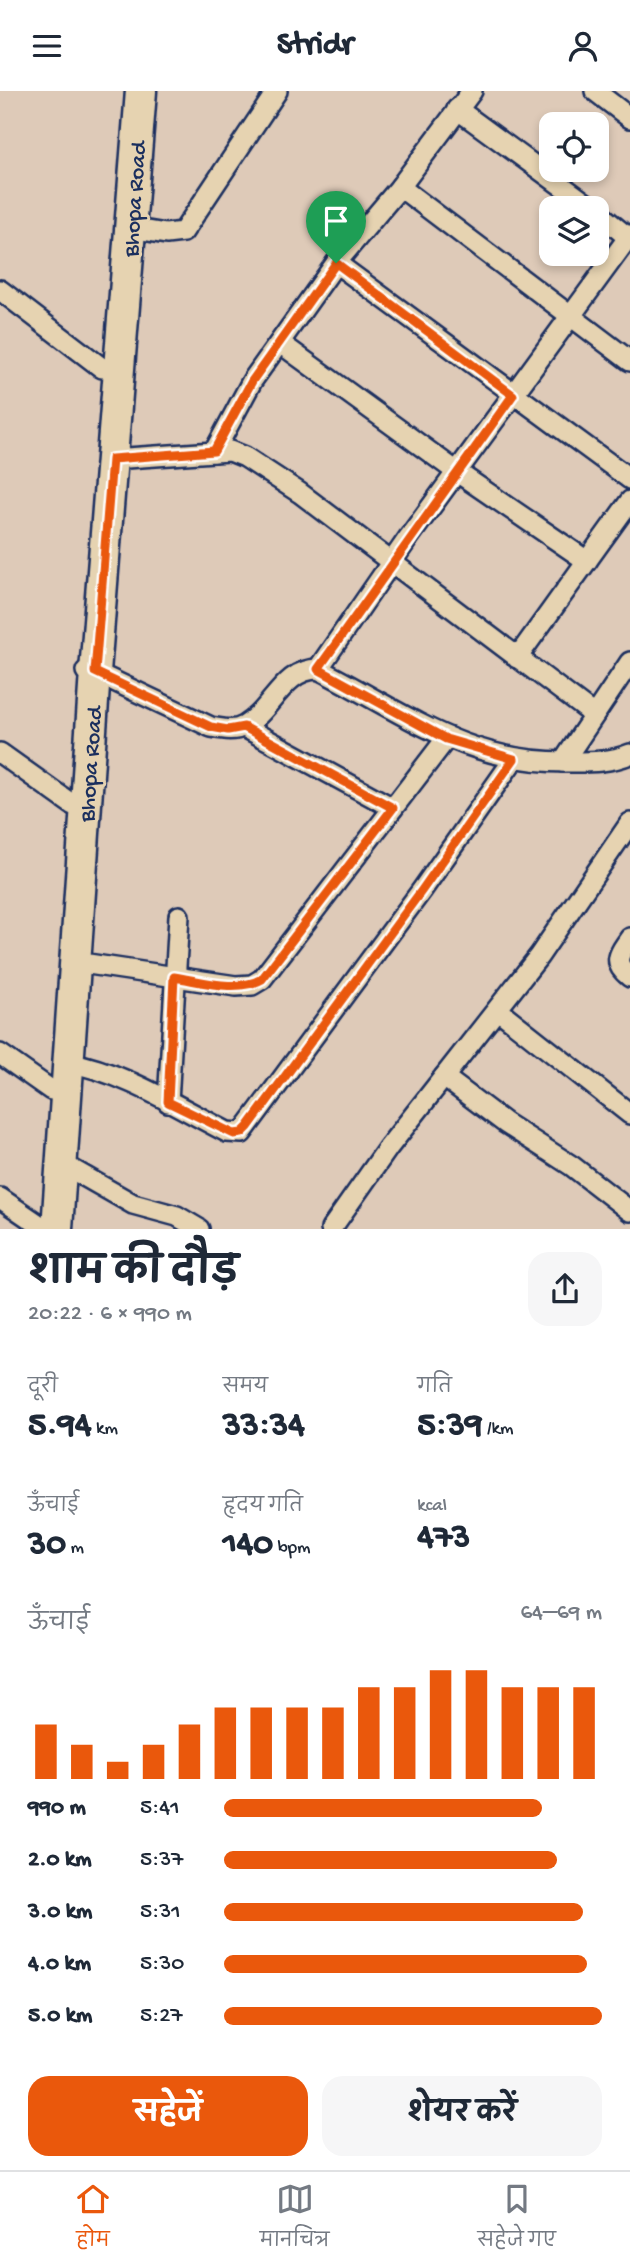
<!DOCTYPE html>
<html lang="hi">
<meta charset="utf-8">
<style>
:root{--surface:#fff;--page:#f6f6f7;--text:#1f2937;--muted:#747a83;--line:#e0e1e3;--accent:#ea580c}
body{margin:0;font-family:"Gochi Hand","Playpen Sans Deva",sans-serif;background:var(--page);color:var(--text);height:100vh;display:flex;flex-direction:column;font-size:26px;white-space:nowrap}
*{box-sizing:border-box;margin:0}
p{font-size:23px;color:var(--muted)}
.icon{flex:none;width:38px;height:38px;fill:none;stroke:currentColor;stroke-width:2;stroke-linecap:round;stroke-linejoin:round}
.map{position:relative;height:1138px;overflow:hidden}
.side{display:flex;flex-direction:column;background:var(--surface);flex:1}
.side>*{flex:none}
.controls{position:absolute;left:539px;top:21px;display:grid;gap:14px}
.controls a{display:grid;place-items:center;width:70px;height:70px;border-radius:14px;background:var(--surface);box-shadow:0 4px 10px #0003;font-size:35px}
.pin{position:absolute;display:grid;place-items:center;width:60px;height:60px;color:#fff;margin:-72px -30px;border-radius:50% 50% 50% 0;rotate:-45deg;box-shadow:0 0 7px #0007}
.pin .icon{rotate:45deg}
.round{display:grid;place-items:center;flex:none;width:74px;height:74px;border-radius:21px;background:var(--page)}
.summary{display:flex;align-items:center;justify-content:space-between;height:119px;padding:0 28px}
h1{font-size:38px;font-weight:700;line-height:52px}
.stats{display:grid;grid-template-columns:repeat(3,1fr);gap:10px;height:119px;padding:7px 28px}
.stats div{display:grid;align-content:center}
.stats b{font-size:35px;font-weight:700}
.stats small{font-size:19px;font-weight:400}
.stats p{font-size:19px}
.chart{height:196px;padding:14px 28px}
.chart p{display:flex;justify-content:space-between}
.chart svg{width:100%;height:126px;margin-top:7px;stroke:var(--accent);stroke-width:6}
.cta{display:flex;gap:14px;margin-top:auto;padding:14px 28px}
.cta a{flex:1;height:80px;border-radius:21px;background:var(--accent);color:#fff;font-size:28px;font-weight:700;line-height:80px;text-align:center}
.cta a+a{background:var(--page);color:var(--text)}
ul{padding:0 28px;list-style:none;font-size:23px}
li{display:grid;grid-template-columns:112px 84px 1fr;align-items:center;height:52px}
li i{height:18px;border-radius:9px;background:var(--accent)}
header{display:flex;justify-content:space-between;align-items:center;height:91px;padding:0 28px;background:var(--surface);font-size:32px;font-weight:700}
.tabs{display:flex;justify-content:space-around;align-items:center;height:98px;border-top:2px solid var(--line);background:var(--surface);font-size:19px;color:var(--muted)}
.tabs a{display:grid;justify-items:center;gap:4px}
.tabs .current{color:var(--accent)}
.map>svg:first-child{display:block}
.lines{fill:none;stroke-linecap:round;stroke-linejoin:round}
.minor-casing{stroke:#1b2f5e;stroke-width:24}
.primary-casing{stroke:#1b2f5e;stroke-width:35}
.minor{stroke:#e6d3b1;stroke-width:19}
.primary{stroke:#e6d3b1;stroke-width:30}
.route-casing{stroke:#fff;stroke-width:14}
.route{stroke:#ea580c;stroke-width:9}
.labels{text-anchor:middle;stroke-width:6;stroke-linejoin:round;paint-order:stroke}
.street-label{font-size:23px;fill:#1b2f5e;stroke:#e6d3b1}
</style>
<header><svg class="icon" aria-label="menu" viewBox="0 0 24 24"><path d="M4 6h16M4 12h16M4 18h16"/></svg>Stridr<svg class="icon" aria-label="person" viewBox="0 0 24 24"><circle cx="12" cy="8" r="4"/><path d="M4 21q1-7 8-7t8 7"/></svg></header>
<div class="map">
<svg width="630" height="1138" viewBox="0 0 630 1138">
<rect width="100%" height="100%" fill="#decab8"/>
<filter id="ink" filterUnits="userSpaceOnUse"><feTurbulence type="fractalNoise" baseFrequency=".0143" numOctaves="2"/><feDisplacementMap in="SourceGraphic" scale="14" xChannelSelector="R" yChannelSelector="G"/><feConvolveMatrix kernelMatrix="1 2 1 2 8 2 1 2 1" color-interpolation-filters="sRGB"/></filter>
<g filter="url(#ink)">
<g class="lines">
<defs>
<g id="minor">
<polyline points="595,0 630,27"/>
<polyline points="457,18 592,117"/>
<polyline points="400,96 630,270"/>
<polyline points="597,121 630,148"/>
<polyline points="130,137 166,143 183,141 277,0"/>
<polyline points="336,172 630,388"/>
<polyline points="0,199 102,277"/>
<polyline points="280,252 457,381 587,470"/>
<polyline points="214,361 252,290 336,172 400,96 472,0"/>
<polyline points="112,368 214,361 230,360 245,366 300,402 594,624"/>
<polyline points="517,567 630,410"/>
<polyline points="318,578 409,446 630,144"/>
<path d="M86,580L95,581L211,636C222,638 234,641 244,635C272,620 283,578 318,578C407,623 466,673 572,671C592,671 611,671 630,663"/>
<polyline points="244,636 393,717"/>
<polyline points="0,662 73,714"/>
<polyline points="563,671 630,571"/>
<path d="M630,847C618,864 612,872 630,886"/>
<polyline points="75,871 236,895 252,894 262,888 446,648"/>
<polyline points="498,919 630,1023"/>
<polyline points="0,963 51,999"/>
<path d="M67,971C124,981 176,1015 227,1041L242,1042L422,799L514,668"/>
<polyline points="444,986 505,1032 572,1075 630,1120"/>
<polyline points="168,1011 179,825"/>
<polyline points="61,1072 133,1113 177,1125 199,1138"/>
<polyline points="0,1107 41,1135"/>
<polyline points="331,1138 388,1057 539,865 630,732"/>
</g>
<polyline id="primary" points="57,1138 95,581 141,0"/>
</defs>
<use href="#minor" class="minor-casing"/>
<use href="#primary" class="primary-casing"/>
<use href="#minor" class="minor"/>
<use href="#primary" class="primary"/>
</g>
</g>
<g class="lines" filter="url(#ink)">
<defs>
<path id="route" d="M336,172L513,304L318,578L446,648L514,668L422,799L248,1036L242,1042L234,1043L168,1011L174,886C201,890 237,902 262,888L393,717L244,636L228,639L211,636L95,581L112,368L214,360L252,290Z"/>
</defs>
<use href="#route" class="route-casing"/>
<use href="#route" class="route"/>
</g>
<g class="labels">
<g class="street-label">
<text transform="translate(133 108) rotate(-86)" y="8">Bhopa Road</text>
<text transform="translate(89 673) rotate(-86)" y="8">Bhopa Road</text>
</g>
</g>
</svg>
<div class="controls">
<a><svg class="icon" aria-label="locate" viewBox="0 0 24 24"><circle cx="12" cy="12" r="6"/><path d="M12 2v4M12 18v4M2 12h4M18 12h4"/></svg></a>
<a><svg class="icon" aria-label="layers" viewBox="0 0 24 24"><path d="M12 4l9 5-9 5-9-5zM3 14l9 5 9-5"/></svg></a>
</div>
<div class="pin" style="left:336px;top:172px;background:#1e9e55"><svg class="icon" aria-label="arrive" viewBox="0 0 24 24"><path d="M6 21V4h12l-3 4 3 4H6"/></svg></div>
</div>
<section class="side">
<div class="summary"><div><h1>शाम की दौड़</h1><p>20:22 · 6 × 990 m</p></div><a class="round"><svg class="icon" aria-label="share" viewBox="0 0 24 24"><path d="M12 15V3M7 8l5-5 5 5M5 13v7h14v-7"/></svg></a></div>
<div class="stats">
<div><p>दूरी</p><b>5.94<small> km</small></b></div>
<div><p>समय</p><b>33:34</b></div>
<div><p>गति</p><b>5:39<small> /km</small></b></div>
</div>
<div class="stats">
<div><p>ऊँचाई</p><b>30<small> m</small></b></div>
<div><p>हृदय गति</p><b>140<small> bpm</small></b></div>
<div><p>kcal</p><b>473</b></div>
</div>
<div class="chart"><p><span>ऊँचाई</span>64–69 m</p>
<svg viewBox="0 0 160 44" preserveAspectRatio="none"><path d="M5 44V25M15 44V32M25 44V38M35 44V32M45 44V25M55 44V19M65 44V19M75 44V19M85 44V19M95 44V12M105 44V12M115 44V6M125 44V6M135 44V12M145 44V12M155 44V12"/></svg>
</div>
<ul>
<li><b>990 m</b>5:41<i style="width:84%"></i></li>
<li><b>2.0 km</b>5:37<i style="width:88%"></i></li>
<li><b>3.0 km</b>5:31<i style="width:95%"></i></li>
<li><b>4.0 km</b>5:30<i style="width:96%"></i></li>
<li><b>5.0 km</b>5:27<i style="width:100%"></i></li>
</ul>
<div class="cta"><a>सहेजें</a><a>शेयर करें</a></div>
</section>
<nav class="tabs">
<a class="current"><svg class="icon" aria-label="home" viewBox="0 0 24 24"><path d="M3 11l9-7 9 7M6 9v11h12V9"/></svg>होम</a>
<a><svg class="icon" aria-label="map" viewBox="0 0 24 24"><path d="M3 6l6-2 6 2 6-2v14l-6 2-6-2-6 2zM9 4v14M15 6v14"/></svg>मानचित्र</a>
<a><svg class="icon" aria-label="saved" viewBox="0 0 24 24"><path d="M7 4h10v16l-5-4-5 4z"/></svg>सहेजे गए</a>
</nav>
